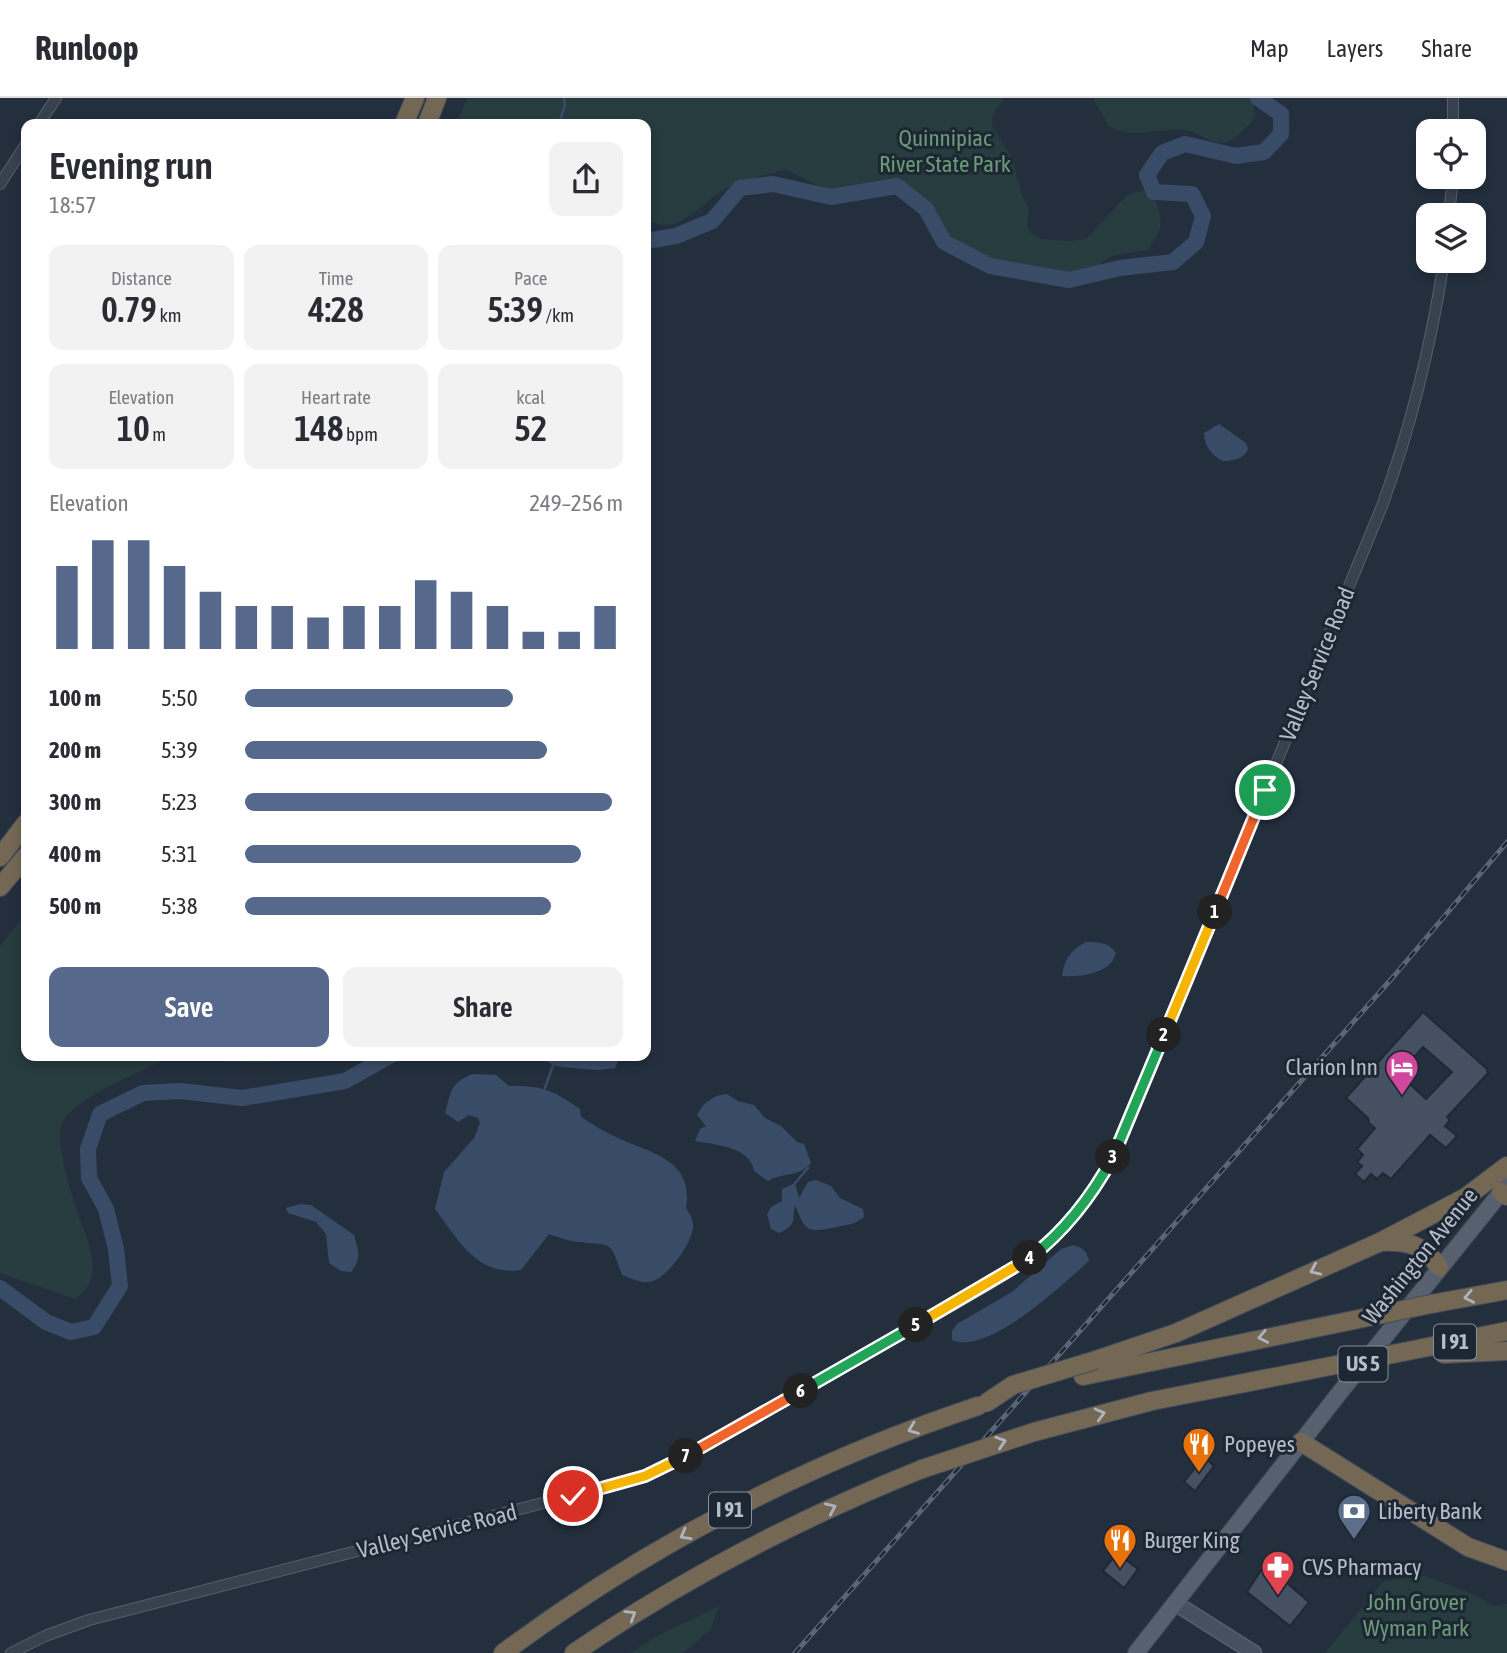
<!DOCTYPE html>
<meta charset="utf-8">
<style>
:root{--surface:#fff;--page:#f2f2f3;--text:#2b2b33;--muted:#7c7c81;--line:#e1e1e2;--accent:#56698c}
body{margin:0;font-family:"Asap Condensed",sans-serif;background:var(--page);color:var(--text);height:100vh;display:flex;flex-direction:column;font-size:26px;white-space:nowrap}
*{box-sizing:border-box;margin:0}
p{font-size:23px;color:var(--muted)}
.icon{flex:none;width:38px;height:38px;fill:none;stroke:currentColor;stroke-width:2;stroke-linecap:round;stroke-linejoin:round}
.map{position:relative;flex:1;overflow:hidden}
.details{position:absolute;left:21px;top:21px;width:630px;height:942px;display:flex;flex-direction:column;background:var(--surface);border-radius:14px;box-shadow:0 4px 10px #0003}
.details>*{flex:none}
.controls{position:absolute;left:1416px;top:21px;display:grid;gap:14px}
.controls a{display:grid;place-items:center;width:70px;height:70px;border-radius:14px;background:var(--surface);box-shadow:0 4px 10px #0003;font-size:35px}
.pin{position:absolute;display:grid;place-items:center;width:60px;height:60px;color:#fff;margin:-30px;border:4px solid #fff;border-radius:50%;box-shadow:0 2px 7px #0007}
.km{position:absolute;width:35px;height:35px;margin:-18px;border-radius:50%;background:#222;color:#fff;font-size:19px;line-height:35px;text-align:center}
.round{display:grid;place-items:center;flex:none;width:74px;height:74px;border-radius:14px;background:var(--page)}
.summary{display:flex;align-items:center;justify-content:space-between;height:119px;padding:0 28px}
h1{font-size:38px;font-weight:600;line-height:52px}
.stats{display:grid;grid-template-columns:repeat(3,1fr);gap:10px;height:119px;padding:7px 28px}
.stats div{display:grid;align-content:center;border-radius:14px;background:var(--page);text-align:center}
.stats b{font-size:35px;font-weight:600}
.stats small{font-size:19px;font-weight:400}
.stats p{font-size:19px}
.chart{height:196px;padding:14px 28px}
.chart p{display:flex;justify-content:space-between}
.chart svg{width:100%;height:126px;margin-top:7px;stroke:var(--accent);stroke-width:6}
.primary-button{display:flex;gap:14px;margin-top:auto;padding:14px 28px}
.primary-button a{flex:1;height:80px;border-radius:14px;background:var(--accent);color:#fff;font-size:28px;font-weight:600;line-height:80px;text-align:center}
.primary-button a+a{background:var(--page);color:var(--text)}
ul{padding:0 28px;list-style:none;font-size:23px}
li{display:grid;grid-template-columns:112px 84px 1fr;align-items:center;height:52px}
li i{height:18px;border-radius:9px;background:var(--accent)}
header{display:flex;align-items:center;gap:42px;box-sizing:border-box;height:98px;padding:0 35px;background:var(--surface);border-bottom:2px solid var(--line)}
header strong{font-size:33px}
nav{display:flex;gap:38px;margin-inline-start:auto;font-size:24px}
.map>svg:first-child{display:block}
.green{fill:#263c3f}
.water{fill:#394c67}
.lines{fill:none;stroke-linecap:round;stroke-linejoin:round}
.stream{stroke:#394c67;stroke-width:2.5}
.river{stroke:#394c67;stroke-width:16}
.building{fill:#455162;stroke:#1f2835;stroke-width:2;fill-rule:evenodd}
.street-casing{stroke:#565f6c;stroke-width:12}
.secondary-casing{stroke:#565f6c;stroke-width:17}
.primary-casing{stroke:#414a57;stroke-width:18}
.highway-casing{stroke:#434c59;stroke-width:20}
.street{stroke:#38414e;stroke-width:10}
.secondary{stroke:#465061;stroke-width:14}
.primary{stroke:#56606e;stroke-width:16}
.highway{stroke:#746855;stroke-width:18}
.rail-casing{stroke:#5a6575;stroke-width:5}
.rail{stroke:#1d2633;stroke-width:2.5;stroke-dasharray:8;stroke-linecap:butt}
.highway-bridge-casing{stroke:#434c59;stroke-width:20;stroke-linecap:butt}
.highway-bridge{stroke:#746855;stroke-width:18}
.oneway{stroke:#aeb4bd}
.split-1-casing{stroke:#fff;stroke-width:14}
.split-2-casing{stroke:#fff;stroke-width:14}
.split-3-casing{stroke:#fff;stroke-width:14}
.split-4-casing{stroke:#fff;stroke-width:14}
.split-5-casing{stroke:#fff;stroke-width:14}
.split-6-casing{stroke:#fff;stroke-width:14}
.split-7-casing{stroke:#fff;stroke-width:14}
.split-8-casing{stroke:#fff;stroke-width:14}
.split-1{stroke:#f0652b;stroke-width:9}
.split-2{stroke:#f5b400;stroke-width:9}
.split-3{stroke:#22a559;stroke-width:9}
.split-4{stroke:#22a559;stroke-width:9}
.split-5{stroke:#f5b400;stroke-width:9}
.split-6{stroke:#22a559;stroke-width:9}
.split-7{stroke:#f0652b;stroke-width:9}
.split-8{stroke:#f5b400;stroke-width:9}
.labels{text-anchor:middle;stroke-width:6;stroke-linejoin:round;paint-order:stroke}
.shield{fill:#1d2633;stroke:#878f9c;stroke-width:2}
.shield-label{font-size:21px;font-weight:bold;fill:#b4bcc9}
.park-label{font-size:23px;fill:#6b9a76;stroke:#1d2633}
.street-label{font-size:23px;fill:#b4bcc9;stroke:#1d2633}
.poi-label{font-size:23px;fill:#b4bcc9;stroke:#1d2633;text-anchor:start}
</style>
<header>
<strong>Runloop</strong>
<nav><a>Map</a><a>Layers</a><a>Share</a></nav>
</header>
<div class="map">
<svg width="1507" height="1555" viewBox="0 0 1507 1555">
<rect width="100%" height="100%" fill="#242f3e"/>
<g class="green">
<path d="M467,0H1004L993,16L992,29L1012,59L1022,98L1029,110L1027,127L1031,135L1041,141L1069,143L1086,141L1127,97L1144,92L1153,96C1163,123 1165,127 1148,152L1111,158L1085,177C1070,174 969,158 964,154C937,133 945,106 902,91C884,84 866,96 849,96C824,96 806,78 784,72C766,77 747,81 731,88C703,100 679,144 646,120V26H456Z"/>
<path d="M1093,0H1252L1255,19C1248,28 1238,40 1226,44C1211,48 1199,33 1185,32C1156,30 1137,41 1109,29Z"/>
<path d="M26,816V957H174C146,972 75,998 62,1026C54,1043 74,1106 81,1124C91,1150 104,1182 75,1201L0,1175V848Z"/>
<path d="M177,957H314C270,970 221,964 177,957Z"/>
<polygon points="1424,1478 1466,1493 1495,1508 1507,1506 1507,1555 1325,1555 1384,1483"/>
<polygon points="719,1508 711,1531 683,1555 630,1555 655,1539"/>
</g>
<g class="water">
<path d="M1219,326L1246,345L1248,351C1244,361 1233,363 1223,363C1212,358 1204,348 1204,335Z"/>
<path d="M1086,844C1098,844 1109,844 1116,855C1111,876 1080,879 1062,878C1064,861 1071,852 1086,844Z"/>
<polygon points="537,957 621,957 615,970 598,972 562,969 553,967"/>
<path d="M473,976L496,977L509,988C542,987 553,992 580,1011L581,1019C591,1025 602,1033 614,1038C649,1056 694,1059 686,1110C690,1116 694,1123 693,1130C691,1147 666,1182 649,1184C639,1185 631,1180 622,1177C610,1141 612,1148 578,1144C568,1143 558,1139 549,1136L521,1172C477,1178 459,1143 435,1111L444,1074L474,1040L480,1025L478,1020L469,1017L458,1024L445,1015C452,992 449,986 473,976Z"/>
<path d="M727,996L738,1003L754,1007L765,1020L781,1028L797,1044L804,1046L811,1065C800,1079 783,1074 768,1083L754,1073C750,1048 715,1047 695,1043L700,1031L706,1028L697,1017C703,1005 713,997 727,996Z"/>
<path d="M816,1082L831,1088L840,1100L863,1111L864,1119C854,1127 849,1126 837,1129C806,1135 806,1134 795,1107C791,1124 798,1126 779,1135L771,1131L767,1116L771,1109L782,1103V1091L795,1085L799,1100L808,1084Z"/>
<path d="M300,1106L311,1107L354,1137C358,1152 362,1161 351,1174L341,1173L329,1165L326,1136L316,1124L288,1115L286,1110Z"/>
<path d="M1073,1147C1083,1150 1087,1153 1089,1163C1063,1186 988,1258 952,1242V1233L957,1226L1012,1194L1061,1151Z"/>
</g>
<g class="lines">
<g class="stream">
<polyline points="559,26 565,7 564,0"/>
<polyline points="545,990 553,967"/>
<polyline points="795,1085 808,1070"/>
</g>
<g class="river">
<polyline points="646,143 676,138 712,123 740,90 773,86 831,99 897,88 926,111 944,144 990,168 1069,182 1120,170 1173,164 1196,144 1203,118 1192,96 1154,94 1147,77 1162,55 1185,46 1236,58 1264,54 1281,36 1281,16 1258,0"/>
<polyline points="0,1190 46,1224 71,1234 94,1229 120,1188 116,1151 106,1111 89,1080 88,1051 100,1016 143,995 180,993 242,1000 345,983 391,957"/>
</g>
</g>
<g class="building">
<path d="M1423,914L1487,971L1488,975L1447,1019L1450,1022L1445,1028L1457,1038L1446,1050L1430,1037L1391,1081L1383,1075L1377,1081L1371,1076L1364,1084L1355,1076L1362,1068L1357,1064L1363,1057L1357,1051L1375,1030L1369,1025L1368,1020L1346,1000ZM1423,949L1452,974L1426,1001L1399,976Z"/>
<polygon points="1204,1359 1214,1368 1195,1393 1184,1384"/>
<polygon points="1117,1455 1138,1471 1124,1490 1103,1473"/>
<polygon points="1265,1466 1309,1504 1290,1528 1247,1494"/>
</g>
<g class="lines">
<defs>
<g id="street">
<polyline points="39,26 56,0"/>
<polyline points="1453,33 1453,0"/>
<polyline points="0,86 26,46"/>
<polyline points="1449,117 1453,79"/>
<path d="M11,1555L45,1538L89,1522L640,1380L743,1327L993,1184C1050,1149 1091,1105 1120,1045L1382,408C1411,329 1431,247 1444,163"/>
</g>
<polyline id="secondary" points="1175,1505 1254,1555"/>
<polyline id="primary" points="1136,1555 1341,1293 1507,1087"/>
<g id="highway">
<polyline points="404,26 415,0"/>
<polyline points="427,26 437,0"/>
<polyline points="0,759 26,725"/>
<polyline points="0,789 26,758"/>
<polyline points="1501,1094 1507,1098"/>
<path d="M1381,1144C1408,1143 1423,1146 1439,1169"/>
<polyline points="1431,1206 1507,1192"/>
<polyline points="1393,1256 1507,1233"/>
<polyline points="1444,1256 1507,1253"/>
<polyline points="1096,1262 1176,1235 1378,1145 1466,1099 1507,1068"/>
<polyline points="1083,1278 1378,1217"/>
<polyline points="1034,1334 1152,1303 1341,1266"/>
<polyline points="1301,1344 1468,1449 1507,1463"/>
<path d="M503,1555C647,1448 807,1365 978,1308"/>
<path d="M574,1555C684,1480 800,1420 922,1371"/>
</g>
</defs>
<use href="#street" class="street-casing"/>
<use href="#secondary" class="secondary-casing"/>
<use href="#primary" class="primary-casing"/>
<use href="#highway" class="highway-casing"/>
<use href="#street" class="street"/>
<use href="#secondary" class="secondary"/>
<use href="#primary" class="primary"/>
<use href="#highway" class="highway"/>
<defs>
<polyline id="rail" points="795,1555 1394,878 1507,744"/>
</defs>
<use href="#rail" class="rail-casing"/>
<use href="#rail" class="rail"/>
<defs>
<g id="highway-bridge">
<polyline points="1378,1217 1431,1206"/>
<polyline points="1341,1266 1393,1256"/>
<polyline points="986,1305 1013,1287 1096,1262"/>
<polyline points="922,1371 1034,1334"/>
</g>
</defs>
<use href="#highway-bridge" class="highway-bridge-casing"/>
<use href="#highway-bridge" class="highway-bridge"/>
</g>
<defs><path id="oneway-chevron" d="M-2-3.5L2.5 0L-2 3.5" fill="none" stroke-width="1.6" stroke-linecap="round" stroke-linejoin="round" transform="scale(1.75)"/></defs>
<g class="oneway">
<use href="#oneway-chevron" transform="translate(1315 1172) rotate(156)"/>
<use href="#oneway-chevron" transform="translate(1469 1199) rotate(169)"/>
<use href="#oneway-chevron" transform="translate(1263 1239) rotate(169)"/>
<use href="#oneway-chevron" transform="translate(1100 1316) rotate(-15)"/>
<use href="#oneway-chevron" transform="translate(913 1331) rotate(159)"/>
<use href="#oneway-chevron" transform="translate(1001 1344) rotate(-18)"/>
<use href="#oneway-chevron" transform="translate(831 1410) rotate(-24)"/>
<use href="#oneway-chevron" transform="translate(685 1437) rotate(151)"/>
<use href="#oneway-chevron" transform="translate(631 1517) rotate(-32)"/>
</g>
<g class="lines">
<defs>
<polyline id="split-1" points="1215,814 1265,692"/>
<polyline id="split-2" points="1164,937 1215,814"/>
<polyline id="split-3" points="1113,1059 1164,937"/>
<path id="split-4" d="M1030,1160C1066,1132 1092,1098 1113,1059"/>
<polyline id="split-5" points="916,1227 1030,1160"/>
<polyline id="split-6" points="801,1293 916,1227"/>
<polyline id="split-7" points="686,1358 801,1293"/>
<polyline id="split-8" points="573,1398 645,1378 686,1358"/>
</defs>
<use href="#split-1" class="split-1-casing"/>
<use href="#split-2" class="split-2-casing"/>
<use href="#split-3" class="split-3-casing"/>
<use href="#split-4" class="split-4-casing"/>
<use href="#split-5" class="split-5-casing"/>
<use href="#split-6" class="split-6-casing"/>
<use href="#split-7" class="split-7-casing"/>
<use href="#split-8" class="split-8-casing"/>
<use href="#split-1" class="split-1"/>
<use href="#split-2" class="split-2"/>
<use href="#split-3" class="split-3"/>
<use href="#split-4" class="split-4"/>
<use href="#split-5" class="split-5"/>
<use href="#split-6" class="split-6"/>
<use href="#split-7" class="split-7"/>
<use href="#split-8" class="split-8"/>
</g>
<defs>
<symbol id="hotel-pin" viewBox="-11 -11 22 30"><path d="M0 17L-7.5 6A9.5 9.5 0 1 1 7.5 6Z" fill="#d1479c" stroke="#1d2633"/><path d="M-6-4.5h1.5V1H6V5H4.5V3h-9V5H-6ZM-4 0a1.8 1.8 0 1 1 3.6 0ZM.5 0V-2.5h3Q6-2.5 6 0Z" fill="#fff"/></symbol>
<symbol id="restaurant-pin" viewBox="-11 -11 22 30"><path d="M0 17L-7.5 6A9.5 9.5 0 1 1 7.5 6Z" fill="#e8710a" stroke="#1d2633"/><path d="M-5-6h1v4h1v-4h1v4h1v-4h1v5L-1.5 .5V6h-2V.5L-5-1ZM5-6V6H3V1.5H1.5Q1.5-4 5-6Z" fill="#fff"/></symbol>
<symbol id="bank-pin" viewBox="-11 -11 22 30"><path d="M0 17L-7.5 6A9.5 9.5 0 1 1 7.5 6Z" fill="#5c6f8a" stroke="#1d2633"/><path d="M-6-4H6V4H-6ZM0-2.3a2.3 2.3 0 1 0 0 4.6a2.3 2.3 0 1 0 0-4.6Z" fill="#fff"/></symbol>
<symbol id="pharmacy-pin" viewBox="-11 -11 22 30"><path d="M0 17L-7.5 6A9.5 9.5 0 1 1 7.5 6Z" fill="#e0444e" stroke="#1d2633"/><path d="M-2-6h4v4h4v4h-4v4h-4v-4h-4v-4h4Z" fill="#fff"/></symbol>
</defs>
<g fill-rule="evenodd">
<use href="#hotel-pin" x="1383" y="950" width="38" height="52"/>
<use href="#restaurant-pin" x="1180" y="1327" width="38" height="52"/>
<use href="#bank-pin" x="1335" y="1394" width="38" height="52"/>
<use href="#restaurant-pin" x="1101" y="1423" width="38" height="52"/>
<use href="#pharmacy-pin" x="1259" y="1450" width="38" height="52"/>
</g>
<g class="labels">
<g class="shield">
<rect x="1434" y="1226.5" width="42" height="35" rx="5"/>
<rect x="1338.5" y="1248.5" width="49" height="35" rx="5"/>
<rect x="709" y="1394.5" width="42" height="35" rx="5"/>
</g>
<g class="shield-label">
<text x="1455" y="1251">I 91</text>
<text x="1363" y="1273">US 5</text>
<text x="730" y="1419">I 91</text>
</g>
<g class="park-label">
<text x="945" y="48">Quinnipiac<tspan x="945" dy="26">River State Park</tspan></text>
<text x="1416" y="1512">John Grover<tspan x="1416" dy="26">Wyman Park</tspan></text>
</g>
<g class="street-label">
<text transform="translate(1317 566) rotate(-68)" y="8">Valley Service Road</text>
<text transform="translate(1420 1158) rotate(-51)" y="8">Washington Avenue</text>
<text transform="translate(437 1433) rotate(-14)" y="8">Valley Service Road</text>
</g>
<g class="poi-label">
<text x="1378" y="977" text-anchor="end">Clarion Inn</text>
<text x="1224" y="1354">Popeyes</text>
<text x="1378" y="1421">Liberty Bank</text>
<text x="1144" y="1450">Burger King</text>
<text x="1302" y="1477">CVS Pharmacy</text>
</g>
</g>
</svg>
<div class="controls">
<a><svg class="icon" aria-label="locate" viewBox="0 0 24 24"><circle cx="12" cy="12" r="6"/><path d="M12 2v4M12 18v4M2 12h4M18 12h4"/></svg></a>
<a><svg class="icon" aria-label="layers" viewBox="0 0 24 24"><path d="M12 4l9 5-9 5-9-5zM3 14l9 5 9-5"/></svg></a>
</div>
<div class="pin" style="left:1265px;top:692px;background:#1e9e55"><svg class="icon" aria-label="arrive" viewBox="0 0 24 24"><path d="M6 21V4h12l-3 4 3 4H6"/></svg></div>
<div class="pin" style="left:573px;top:1398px;background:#d93025"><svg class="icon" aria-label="check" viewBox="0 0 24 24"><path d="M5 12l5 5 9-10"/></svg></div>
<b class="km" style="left:1215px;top:814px">1</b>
<b class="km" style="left:1164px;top:937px">2</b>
<b class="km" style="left:1113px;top:1059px">3</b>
<b class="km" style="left:1030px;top:1160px">4</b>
<b class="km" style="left:916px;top:1227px">5</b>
<b class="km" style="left:801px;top:1293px">6</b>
<b class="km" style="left:686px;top:1358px">7</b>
<section class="details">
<div class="summary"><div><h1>Evening run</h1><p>18:57</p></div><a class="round"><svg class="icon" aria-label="share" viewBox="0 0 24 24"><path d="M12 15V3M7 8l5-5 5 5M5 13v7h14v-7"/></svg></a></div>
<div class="stats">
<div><p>Distance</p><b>0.79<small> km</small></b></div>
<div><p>Time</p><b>4:28</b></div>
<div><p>Pace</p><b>5:39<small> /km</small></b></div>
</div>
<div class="stats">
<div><p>Elevation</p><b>10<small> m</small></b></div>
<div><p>Heart rate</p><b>148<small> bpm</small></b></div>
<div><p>kcal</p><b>52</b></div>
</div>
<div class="chart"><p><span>Elevation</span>249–256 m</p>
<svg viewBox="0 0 160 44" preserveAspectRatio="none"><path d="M5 44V15M15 44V6M25 44V6M35 44V15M45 44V24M55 44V29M65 44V29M75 44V33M85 44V29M95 44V29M105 44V20M115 44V24M125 44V29M135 44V38M145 44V38M155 44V29"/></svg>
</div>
<ul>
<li><b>100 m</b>5:50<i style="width:71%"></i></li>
<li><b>200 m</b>5:39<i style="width:80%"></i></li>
<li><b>300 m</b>5:23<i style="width:97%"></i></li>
<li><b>400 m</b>5:31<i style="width:89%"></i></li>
<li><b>500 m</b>5:38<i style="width:81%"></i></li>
</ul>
<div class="primary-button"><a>Save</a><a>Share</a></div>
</section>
</div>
